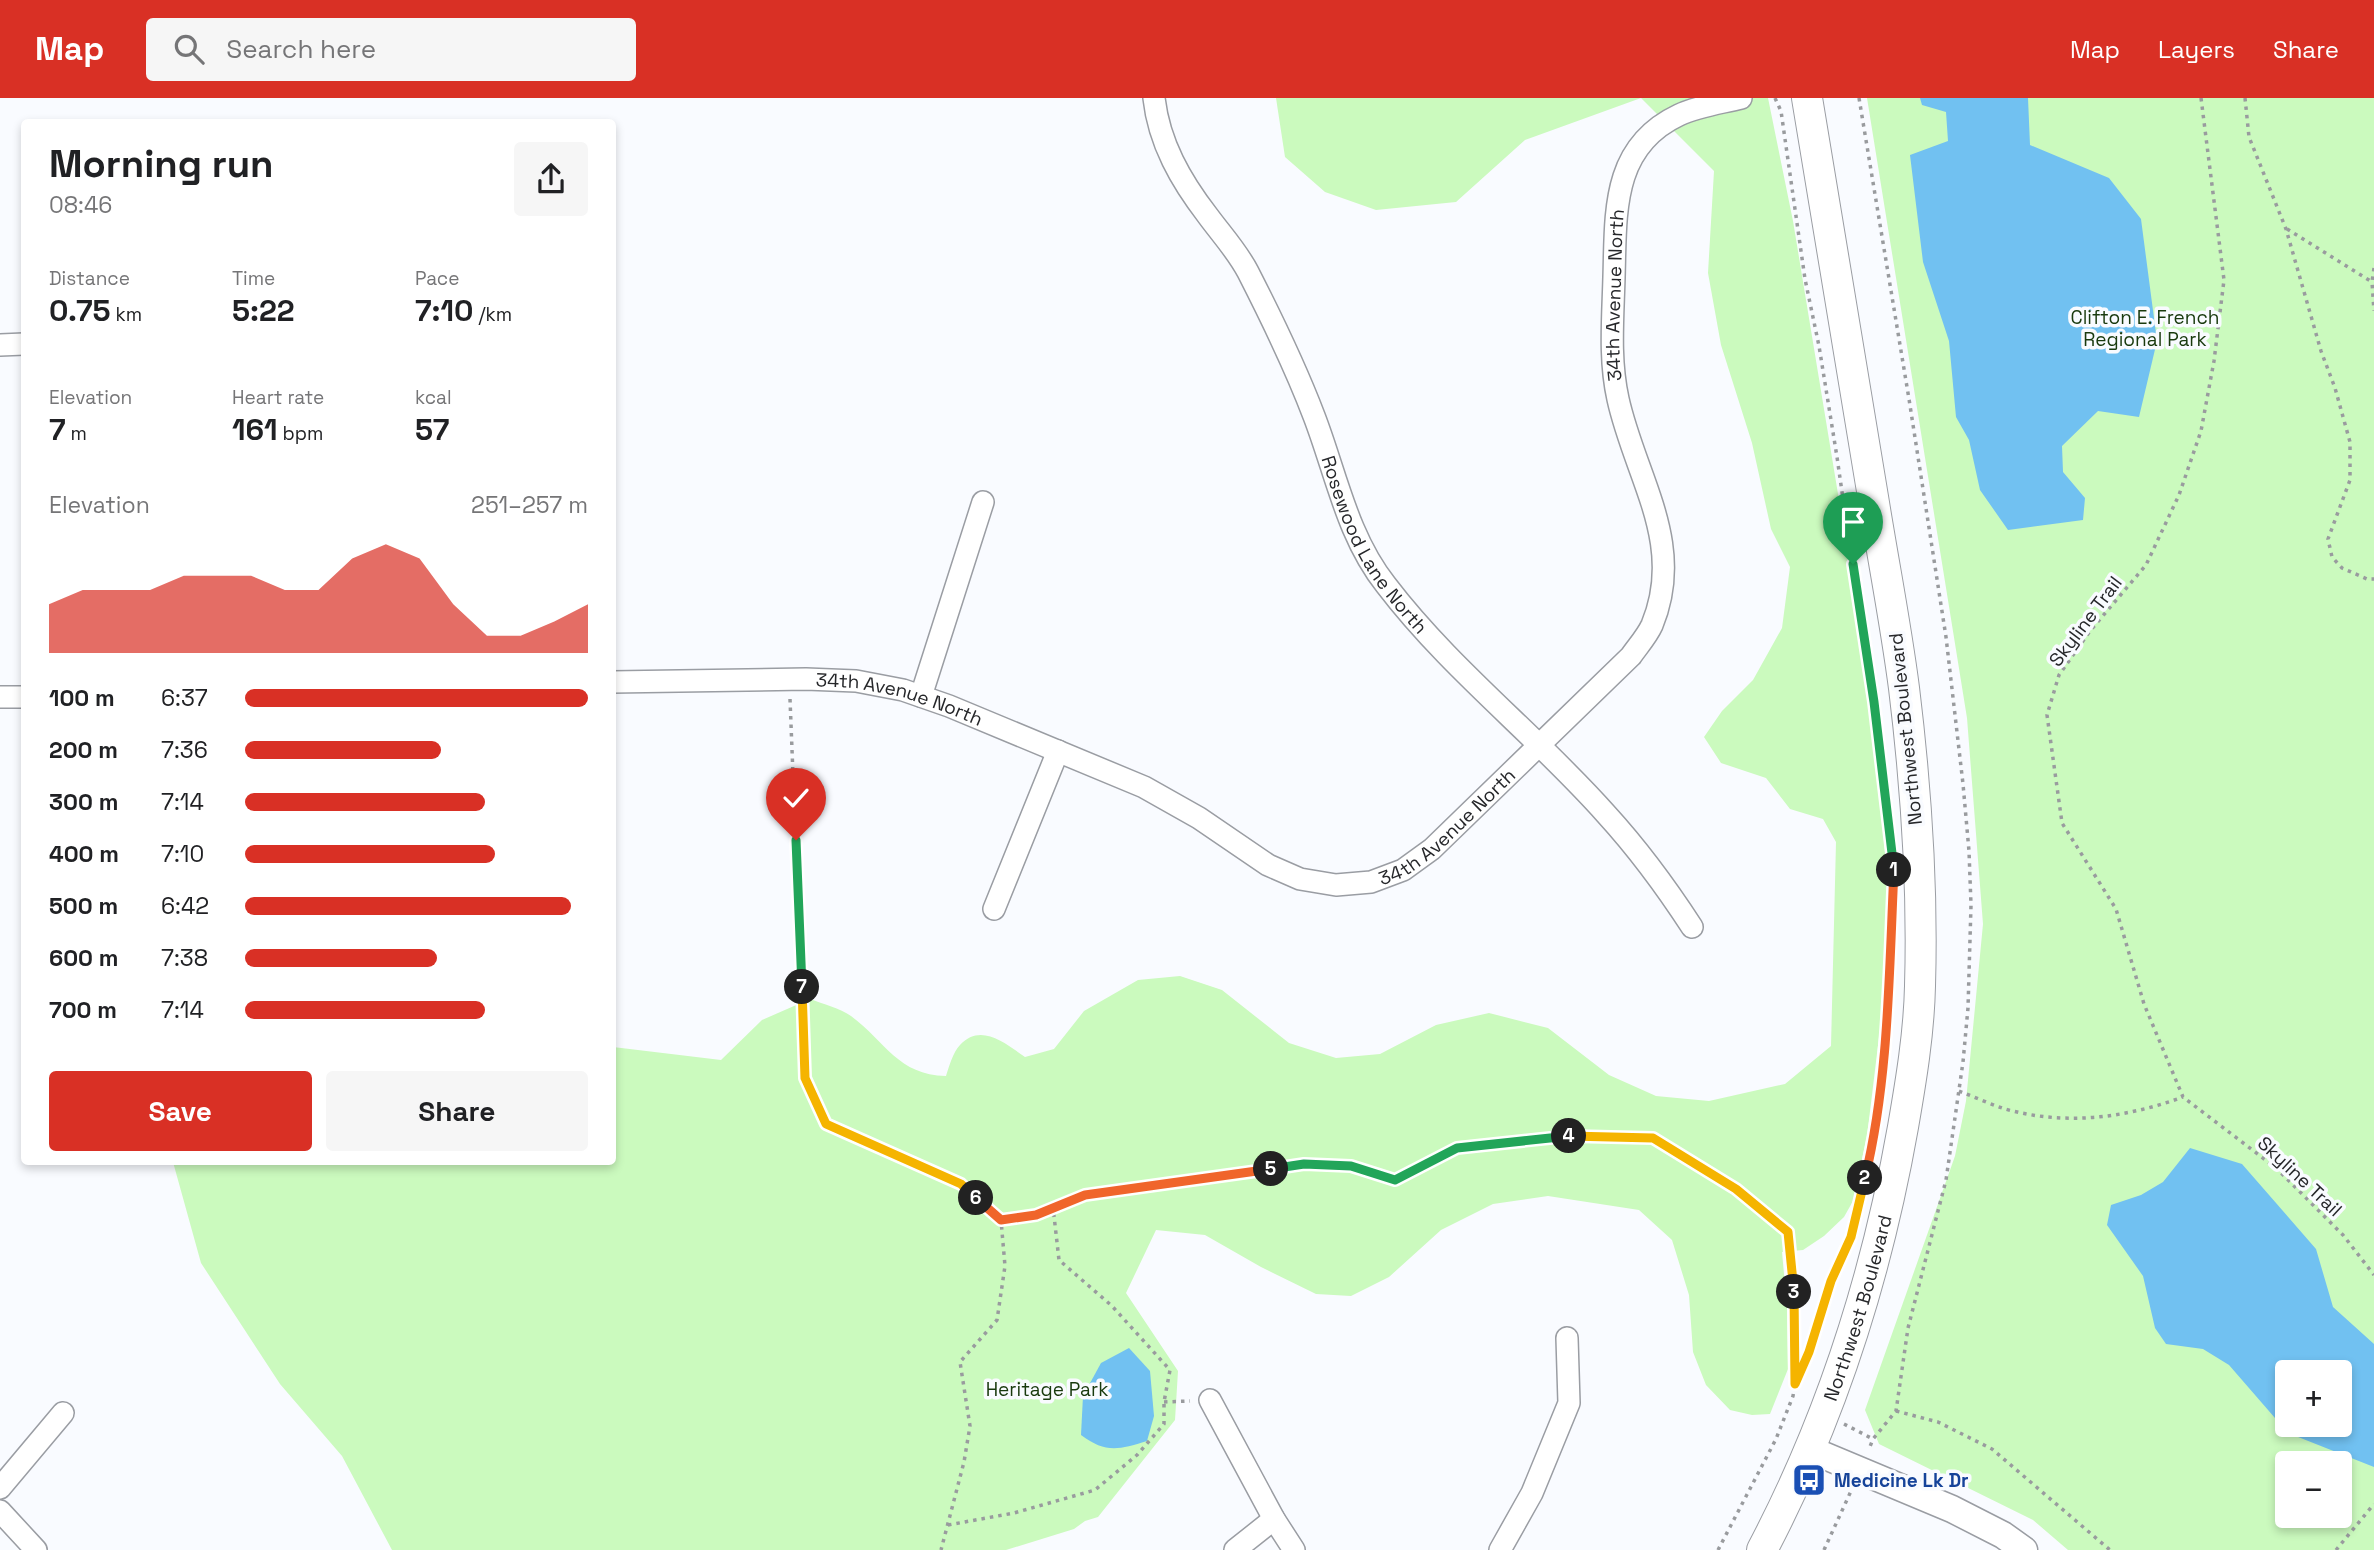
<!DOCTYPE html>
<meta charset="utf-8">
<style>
:root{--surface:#fff;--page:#f6f6f6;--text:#202124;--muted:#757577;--accent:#d93025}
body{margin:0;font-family:"Space Grotesk",sans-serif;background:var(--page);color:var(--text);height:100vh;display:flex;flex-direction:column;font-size:26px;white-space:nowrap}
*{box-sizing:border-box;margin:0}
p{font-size:23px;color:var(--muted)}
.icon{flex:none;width:38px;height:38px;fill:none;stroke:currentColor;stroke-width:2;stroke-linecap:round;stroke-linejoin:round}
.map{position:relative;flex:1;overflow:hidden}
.drawer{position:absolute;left:21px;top:21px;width:595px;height:1046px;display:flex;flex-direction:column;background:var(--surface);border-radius:7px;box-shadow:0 4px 10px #0003}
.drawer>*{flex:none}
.buttons{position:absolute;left:2275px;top:1262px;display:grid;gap:14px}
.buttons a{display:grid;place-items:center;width:77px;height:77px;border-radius:7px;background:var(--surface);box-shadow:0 4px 10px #0003;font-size:35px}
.pin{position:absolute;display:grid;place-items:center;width:60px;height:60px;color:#fff;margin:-72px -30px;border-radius:50% 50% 50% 0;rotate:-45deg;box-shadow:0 0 7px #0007}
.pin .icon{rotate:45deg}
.km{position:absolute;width:35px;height:35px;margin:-18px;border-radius:50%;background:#222;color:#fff;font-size:19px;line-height:35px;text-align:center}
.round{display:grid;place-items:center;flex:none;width:74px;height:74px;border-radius:7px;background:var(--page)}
.overview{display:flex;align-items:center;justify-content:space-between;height:119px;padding:0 28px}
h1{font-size:38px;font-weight:700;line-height:52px}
.stats{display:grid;grid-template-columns:repeat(3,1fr);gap:10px;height:119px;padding:7px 28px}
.stats div{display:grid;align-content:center}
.stats b{font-size:30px;font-weight:700}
.stats small{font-size:19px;font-weight:400}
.stats p{font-size:19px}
.chart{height:196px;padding:14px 28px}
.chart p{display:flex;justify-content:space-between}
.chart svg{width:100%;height:126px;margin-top:7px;fill:var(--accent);opacity:.7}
.primary-button{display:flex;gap:14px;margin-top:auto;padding:14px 28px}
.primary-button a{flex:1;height:80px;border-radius:7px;background:var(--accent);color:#fff;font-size:28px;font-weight:700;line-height:80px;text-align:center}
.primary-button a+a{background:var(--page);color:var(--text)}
ul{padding:0 28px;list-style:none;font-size:23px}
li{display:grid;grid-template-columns:112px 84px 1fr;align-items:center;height:52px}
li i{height:18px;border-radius:9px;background:var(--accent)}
header{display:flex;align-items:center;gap:42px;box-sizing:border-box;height:98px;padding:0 35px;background:var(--accent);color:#fff}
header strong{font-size:33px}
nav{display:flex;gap:38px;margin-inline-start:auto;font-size:24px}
.search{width:490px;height:63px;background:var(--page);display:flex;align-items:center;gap:18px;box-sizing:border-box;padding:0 24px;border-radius:7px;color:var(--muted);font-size:26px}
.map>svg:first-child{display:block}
.green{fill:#cbfabe;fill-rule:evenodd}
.water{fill:#71c1f1;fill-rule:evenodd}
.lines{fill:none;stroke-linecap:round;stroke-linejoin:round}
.minor-casing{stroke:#9a9da3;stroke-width:24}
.tertiary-casing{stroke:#9a9da3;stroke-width:29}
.secondary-casing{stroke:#9a9da3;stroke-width:32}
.path{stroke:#999b9e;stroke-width:3.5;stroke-dasharray:3.5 5;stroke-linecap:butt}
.minor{stroke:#fff;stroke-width:21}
.tertiary{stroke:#fff;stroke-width:26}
.secondary{stroke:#fff;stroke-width:30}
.split-1-casing{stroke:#fff;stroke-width:14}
.split-2-casing{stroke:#fff;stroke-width:14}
.split-3-casing{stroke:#fff;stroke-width:14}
.split-4-casing{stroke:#fff;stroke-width:14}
.split-5-casing{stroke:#fff;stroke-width:14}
.split-6-casing{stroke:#fff;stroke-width:14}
.split-7-casing{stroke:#fff;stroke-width:14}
.split-8-casing{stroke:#fff;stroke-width:14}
.split-1{stroke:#22a559;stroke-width:9}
.split-2{stroke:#f0652b;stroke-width:9}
.split-3{stroke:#f5b400;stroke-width:9}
.split-4{stroke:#f5b400;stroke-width:9}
.split-5{stroke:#22a559;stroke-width:9}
.split-6{stroke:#f0652b;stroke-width:9}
.split-7{stroke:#f5b400;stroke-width:9}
.split-8{stroke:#22a559;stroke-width:9}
.labels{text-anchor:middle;stroke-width:7;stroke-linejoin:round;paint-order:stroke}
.street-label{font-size:19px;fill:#26272a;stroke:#f9fbff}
.park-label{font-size:19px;fill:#193a0e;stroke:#f9fbff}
.transit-label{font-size:19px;font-weight:bold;fill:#164399;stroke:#f9fbff;text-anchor:start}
</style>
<header>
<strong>Map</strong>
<div class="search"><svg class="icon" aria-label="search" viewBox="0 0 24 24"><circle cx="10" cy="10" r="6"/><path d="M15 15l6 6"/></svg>Search here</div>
<nav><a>Map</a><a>Layers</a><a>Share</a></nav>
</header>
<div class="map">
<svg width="2374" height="1452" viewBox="0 0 2374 1452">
<rect width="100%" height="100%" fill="#f9fbff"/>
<g class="green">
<path d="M1276,0H1768L1793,123L1869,584L1888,786L1887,873L1867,1038L1853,1103L1844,1119L1824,1138L1803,1152L1782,1154L1787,1209L1788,1271L1770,1316L1752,1317L1730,1312L1706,1287L1693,1254L1689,1197L1672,1142L1639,1112L1548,1098L1493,1106L1441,1132L1389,1179L1351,1198L1316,1196L1261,1169L1205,1137L1156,1132L1126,1195L1178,1273L1175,1322L1098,1419L1085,1423L1074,1431L1006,1452H392L342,1358L280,1286L201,1165L173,1064H612L613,949L721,962L762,922L810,901C823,906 840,910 851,918C886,944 898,977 946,978C949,969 953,954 960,947C981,924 1006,946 1025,959L1054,951L1084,913L1138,882L1180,878L1222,892L1289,945L1336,960L1380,956L1436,927L1489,915L1548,930L1609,977L1656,998L1709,1003L1785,986L1831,948L1836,744L1823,721L1790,711L1766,680L1721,665L1704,639L1722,613L1753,582L1782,530L1790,469L1771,431L1752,345L1721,247L1708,175L1714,73L1641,0L1525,42L1456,104L1376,112L1325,94L1285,59Z"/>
<path d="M1867,0H2374V1452H2068L2033,1422L1879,1346L1865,1312L1955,1058L1966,1003L1983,826L1967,620ZM2287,1274H2340V1326H2287ZM2287,1365H2340V1418H2287Z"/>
</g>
<g class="water">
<polygon points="1920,0 2028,0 2030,47 2109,80 2141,121 2157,243 2139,319 2098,313 2062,348 2063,374 2085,400 2083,422 2008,432 1980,392 1969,342 1956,319 1949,243 1923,164 1910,57 1948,43 1946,14 1922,7"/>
<path d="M2190,1050L2242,1066L2316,1151L2333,1209L2374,1246V1369L2288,1335L2229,1267L2203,1251L2166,1246L2155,1230L2143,1178L2107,1127L2111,1107L2141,1097L2163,1084ZM2340,1274V1326H2287V1274Z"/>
<path d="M1129,1250L1150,1273L1154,1318L1147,1343C1118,1352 1105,1355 1081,1337L1083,1298L1101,1265Z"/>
</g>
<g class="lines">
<defs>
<g id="minor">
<path id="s1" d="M1154,0C1159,45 1181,83 1208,118C1222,137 1237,153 1248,174C1272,221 1295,268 1314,318C1336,375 1347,438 1386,487C1450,571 1536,637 1606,716C1638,751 1666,789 1692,829"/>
<polyline points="0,247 24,246"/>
<path id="s2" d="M612,584L806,581L856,583L903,592L949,608L1144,689L1199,720L1268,767L1300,781L1336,787L1371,784L1403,772L1432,751L1631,558C1638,548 1647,538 1652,527C1686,445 1635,379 1618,301C1609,261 1613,219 1614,179C1616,115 1611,49 1679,17C1698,8 1721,5 1741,0"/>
<polyline points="921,598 983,404"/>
<polyline points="0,599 24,599"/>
<polyline points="994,811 1058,653"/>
<polyline points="1210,1302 1274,1421 1294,1452"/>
<polyline points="0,1390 63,1315"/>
<polyline points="0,1413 36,1452"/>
<polyline points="1235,1452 1274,1421"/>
<polyline points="1500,1452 1532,1395 1569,1305 1567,1240"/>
</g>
<polyline id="tertiary" points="1811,1352 1952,1411 2003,1437 2024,1452"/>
<g id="secondary">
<path id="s3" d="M1762,1452C1832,1319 1877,1176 1903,1029C1911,983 1919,935 1920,888C1923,788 1916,688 1904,590C1896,528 1884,467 1874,405C1852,270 1830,135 1807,0"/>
</g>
</defs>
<use href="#minor" class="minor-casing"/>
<use href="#tertiary" class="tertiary-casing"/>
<use href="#secondary" class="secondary-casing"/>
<g class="path">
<polyline points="1775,0 1781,13 1805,181 1819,248 1837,359 1889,723"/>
<polyline points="1859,0 1909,301 1946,539 1963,686 1969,753 1971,807 1968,910 1963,964 1946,1082 1908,1230 1896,1313 1873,1341 1869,1351"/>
<polyline points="2201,0 2224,182 2214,263 2201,333 2179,397 2146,467 2090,533 2059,577 2047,617 2062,725 2116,811 2144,906 2183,999 2276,1070 2343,1137 2374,1177"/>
<polyline points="2245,0 2249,39 2286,131 2321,253 2335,290 2350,344 2350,382 2328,441 2332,459 2342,470 2367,481 2374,481"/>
<polyline points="2287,131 2372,184"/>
<polyline points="2374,170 2372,184 2374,213"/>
<polyline points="790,601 805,980 826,1026 961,1086 1001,1122 1005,1168 997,1222 960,1264 970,1328 964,1364 941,1452"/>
<path d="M1959,993C1974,999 1990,1006 2005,1011C2066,1028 2125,1020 2183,999"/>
<path d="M1869,1060C1884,973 1889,885 1893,796"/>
<polyline points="1001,1122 1036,1117 1085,1096 1304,1066 1351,1068 1395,1082 1457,1050 1561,1038 1653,1040 1736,1091 1788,1134 1794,1201 1795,1281"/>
<polyline points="1164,1304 1190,1303"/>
<polyline points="1896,1313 1938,1324 1992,1351 2110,1452"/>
<polyline points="1844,1326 1873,1341"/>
<polyline points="948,1427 1014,1415 1095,1392 1137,1357 1164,1326 1164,1304 1170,1272 1112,1208 1059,1162 1053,1109"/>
<polyline points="1718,1452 1776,1341 1793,1298 1795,1286 1809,1254 1831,1183 1851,1139 1867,1071"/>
<polyline points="1824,1452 1851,1393"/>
<polyline points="2336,1452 2374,1406"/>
</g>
<use href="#minor" class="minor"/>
<use href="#tertiary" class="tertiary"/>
<use href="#secondary" class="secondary"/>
</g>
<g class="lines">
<defs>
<polyline id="split-1" points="1853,466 1874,604 1894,772"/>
<path id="split-2" d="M1865,1080C1889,980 1889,874 1894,772"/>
<polyline id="split-3" points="1794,1194 1795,1286 1809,1254 1831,1183 1851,1139 1865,1080"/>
<polyline id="split-4" points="1569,1038 1653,1040 1736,1091 1788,1134 1794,1194"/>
<polyline id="split-5" points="1271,1071 1304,1066 1351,1068 1395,1082 1457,1050 1569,1038"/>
<polyline id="split-6" points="976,1100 1001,1122 1036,1117 1085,1097 1271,1071"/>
<polyline id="split-7" points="802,889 805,980 826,1026 961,1086 976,1100"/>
<polyline id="split-8" points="796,742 802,889"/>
</defs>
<use href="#split-1" class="split-1-casing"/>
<use href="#split-2" class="split-2-casing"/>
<use href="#split-3" class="split-3-casing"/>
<use href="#split-4" class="split-4-casing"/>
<use href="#split-5" class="split-5-casing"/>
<use href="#split-6" class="split-6-casing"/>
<use href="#split-7" class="split-7-casing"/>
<use href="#split-8" class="split-8-casing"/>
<use href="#split-1" class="split-1"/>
<use href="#split-2" class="split-2"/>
<use href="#split-3" class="split-3"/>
<use href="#split-4" class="split-4"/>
<use href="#split-5" class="split-5"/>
<use href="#split-6" class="split-6"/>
<use href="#split-7" class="split-7"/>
<use href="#split-8" class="split-8"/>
</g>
<defs>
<symbol id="bus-square" viewBox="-11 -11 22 22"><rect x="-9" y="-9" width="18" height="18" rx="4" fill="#1a4fb4" stroke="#f9fbff"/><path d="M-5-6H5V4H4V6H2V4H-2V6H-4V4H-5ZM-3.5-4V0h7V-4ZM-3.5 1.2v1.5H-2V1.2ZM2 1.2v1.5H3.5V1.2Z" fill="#fff"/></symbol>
</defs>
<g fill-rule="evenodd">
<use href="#bus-square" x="1790" y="1363" width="38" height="38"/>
</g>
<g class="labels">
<g class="street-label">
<text dy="7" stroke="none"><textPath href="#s2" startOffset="1528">34th Avenue North</textPath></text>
<text dy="7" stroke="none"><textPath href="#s1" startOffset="502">Rosewood Lane North</textPath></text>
<text transform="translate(2085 523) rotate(-53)" y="7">Skyline Trail</text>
<text dy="7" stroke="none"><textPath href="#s2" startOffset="290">34th Avenue North</textPath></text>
<text transform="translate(1905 631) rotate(-96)" y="7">Northwest Boulevard</text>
<text dy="7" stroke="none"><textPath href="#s2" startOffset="900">34th Avenue North</textPath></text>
<text transform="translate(2300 1078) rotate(43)" y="7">Skyline Trail</text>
<text dy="7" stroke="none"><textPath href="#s3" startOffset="261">Northwest Boulevard</textPath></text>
</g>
<g class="park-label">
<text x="2145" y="226">Clifton E. French<tspan x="2145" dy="22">Regional Park</tspan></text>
<text x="1047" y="1298">Heritage Park</text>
</g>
<g class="transit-label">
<text x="1834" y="1389">Medicine Lk Dr</text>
</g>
</g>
</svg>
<div class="buttons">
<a>+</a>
<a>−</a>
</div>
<div class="pin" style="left:1853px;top:466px;background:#1e9e55"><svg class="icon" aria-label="arrive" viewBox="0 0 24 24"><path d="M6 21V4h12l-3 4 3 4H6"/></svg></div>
<div class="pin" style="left:796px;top:742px;background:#d93025"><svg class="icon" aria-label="check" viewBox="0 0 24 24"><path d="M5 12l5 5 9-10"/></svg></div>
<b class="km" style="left:1894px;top:772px">1</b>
<b class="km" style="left:1865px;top:1080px">2</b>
<b class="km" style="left:1794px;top:1194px">3</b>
<b class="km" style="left:1569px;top:1038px">4</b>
<b class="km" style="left:1271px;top:1071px">5</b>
<b class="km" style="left:976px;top:1100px">6</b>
<b class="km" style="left:802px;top:889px">7</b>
<section class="drawer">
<div class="overview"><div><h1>Morning run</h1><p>08:46</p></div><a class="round"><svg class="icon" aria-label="share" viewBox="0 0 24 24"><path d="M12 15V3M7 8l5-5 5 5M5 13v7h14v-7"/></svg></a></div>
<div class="stats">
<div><p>Distance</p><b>0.75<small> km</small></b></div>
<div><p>Time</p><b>5:22</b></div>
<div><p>Pace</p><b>7:10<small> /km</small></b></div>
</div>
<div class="stats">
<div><p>Elevation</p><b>7<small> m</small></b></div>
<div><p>Heart rate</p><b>161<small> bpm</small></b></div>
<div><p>kcal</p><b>57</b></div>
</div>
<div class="chart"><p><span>Elevation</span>251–257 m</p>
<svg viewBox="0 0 160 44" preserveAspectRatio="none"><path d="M0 44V27L10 22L20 22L30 22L40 17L50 17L60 17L70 22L80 22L90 11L100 6L110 11L120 27L130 38L140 38L150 33L160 27V44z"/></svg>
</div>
<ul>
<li><b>100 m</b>6:37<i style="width:100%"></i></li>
<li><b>200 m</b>7:36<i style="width:57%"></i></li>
<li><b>300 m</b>7:14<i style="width:70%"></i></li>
<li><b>400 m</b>7:10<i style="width:73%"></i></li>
<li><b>500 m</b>6:42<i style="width:95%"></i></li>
<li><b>600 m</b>7:38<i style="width:56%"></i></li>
<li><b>700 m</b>7:14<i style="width:70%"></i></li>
</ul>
<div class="primary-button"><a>Save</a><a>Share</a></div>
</section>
</div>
